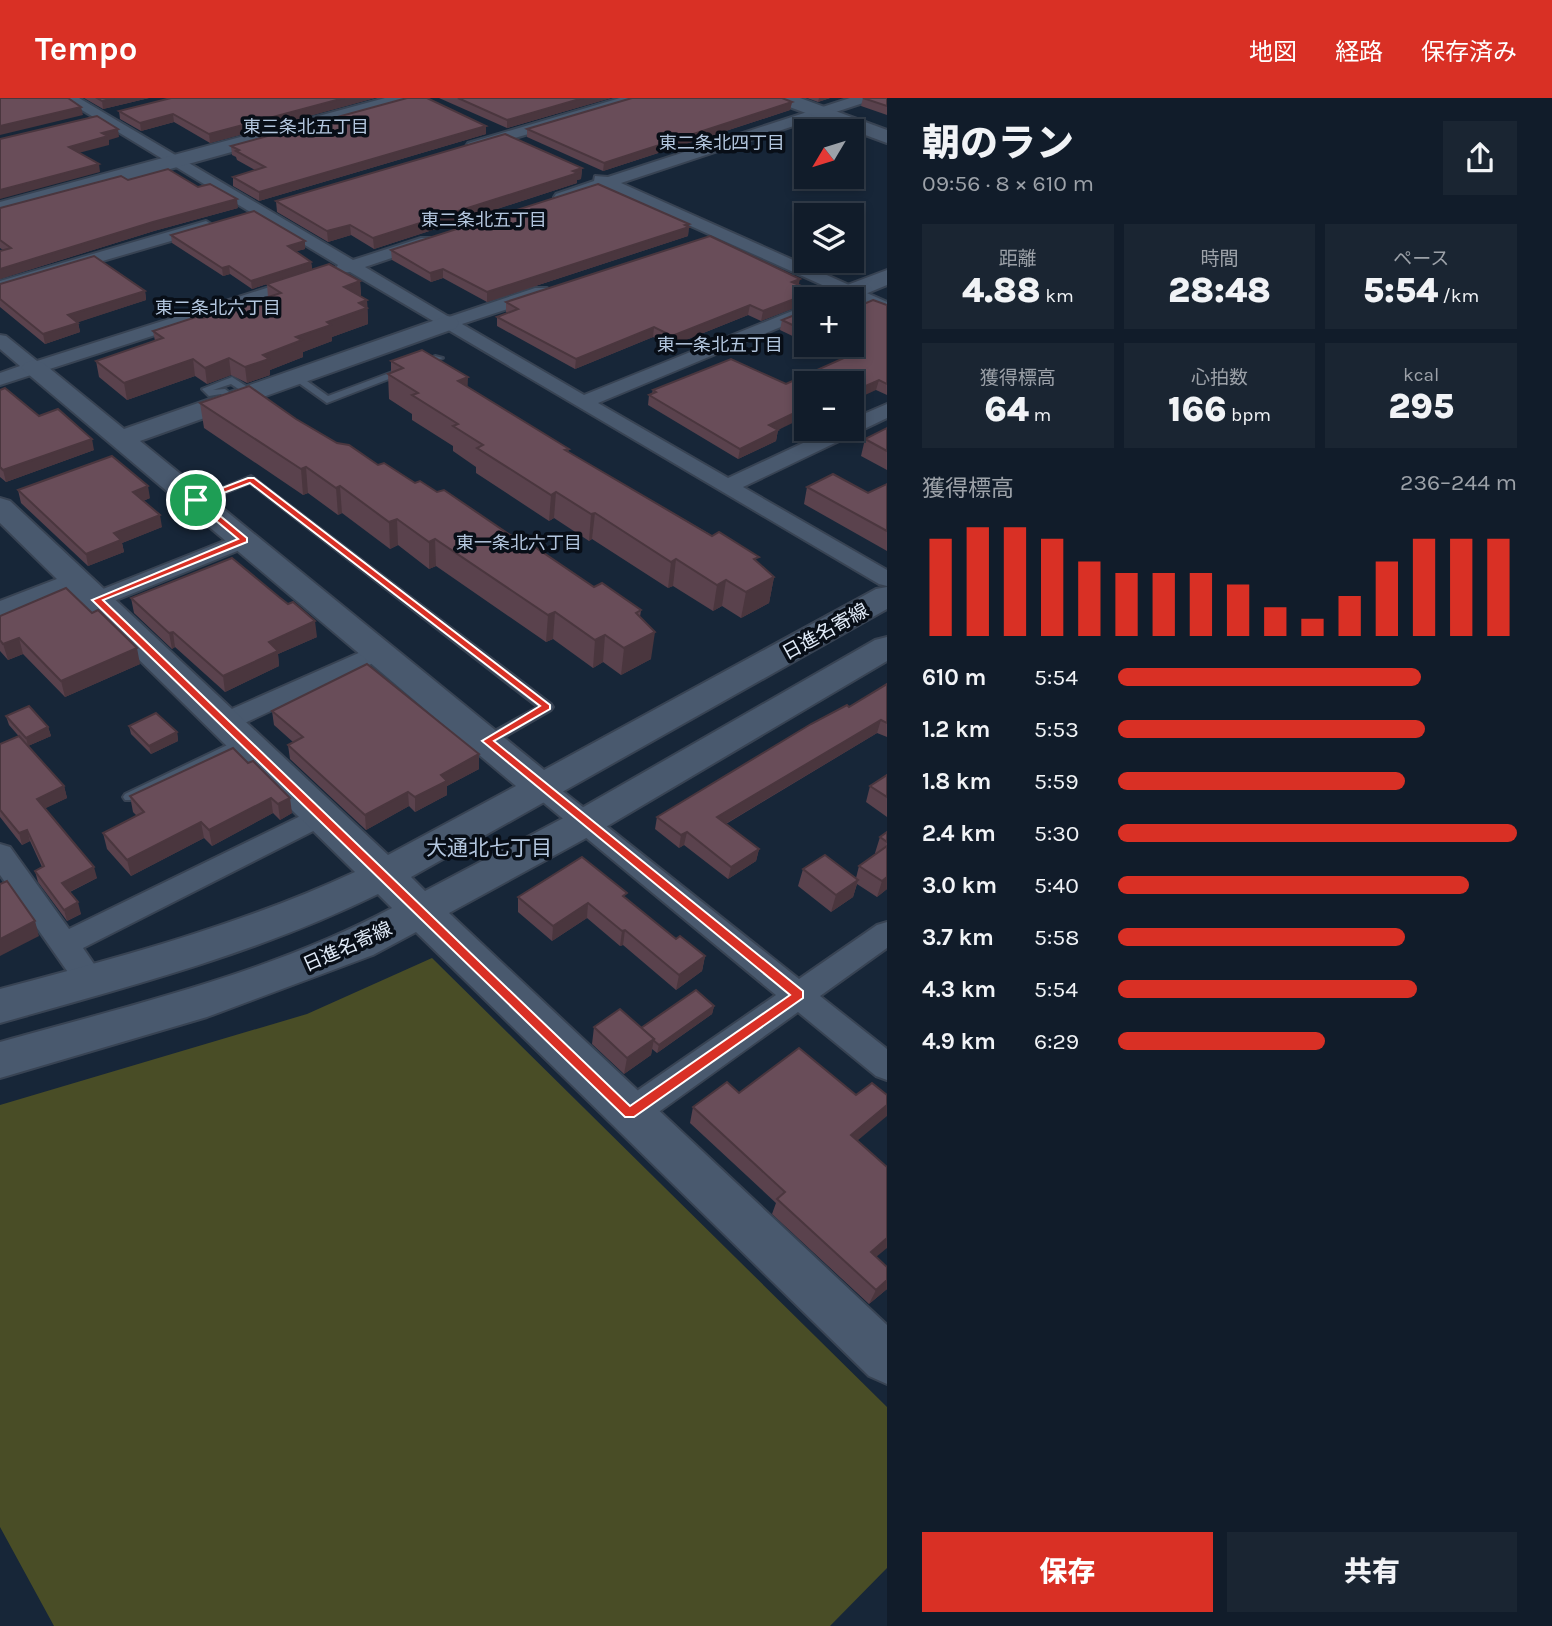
<!DOCTYPE html>
<html lang="ja">
<meta charset="utf-8">
<style>
:root{--surface:#111c2a;--page:#1a2532;--text:#f1f3f6;--muted:#9ca1a8;--line:#303a47;--accent:#d93025}
body{margin:0;font-family:Karla,"Noto Sans JP",sans-serif;background:var(--page);color:var(--text);height:100vh;display:flex;flex-direction:column;font-size:26px;white-space:nowrap}
*{box-sizing:border-box;margin:0}
p{font-size:23px;color:var(--muted)}
.icon{flex:none;width:38px;height:38px;fill:none;stroke:currentColor;stroke-width:2;stroke-linecap:round;stroke-linejoin:round}
.map{position:relative;flex:1;overflow:hidden}
.side{display:flex;flex-direction:column;background:var(--surface);width:665px}
.side>*{flex:none}
.needle{width:46px;rotate:232deg}
.controls{position:absolute;left:794px;top:21px;display:grid;gap:14px}
.controls a{display:grid;place-items:center;width:70px;height:70px;border-radius:0px;background:var(--surface);box-shadow:0 4px 10px #0003,0 0 0 2px var(--line);font-size:35px}
.pin{position:absolute;display:grid;place-items:center;width:60px;height:60px;color:#fff;margin:-30px;border:4px solid #fff;border-radius:50%;box-shadow:0 2px 7px #0007}
.round{display:grid;place-items:center;flex:none;width:74px;height:74px;border-radius:0px;background:var(--page)}
.summary{display:flex;align-items:center;justify-content:space-between;height:119px;padding:0 35px}
h1{font-size:38px;font-weight:800;line-height:52px}
.metrics{display:grid;grid-template-columns:repeat(3,1fr);gap:10px;height:119px;padding:7px 35px}
.metrics div{display:grid;align-content:center;border-radius:0px;background:var(--page);text-align:center}
.metrics b{font-size:35px;font-weight:800}
.metrics small{font-size:19px;font-weight:400}
.metrics p{font-size:19px}
.chart{height:196px;padding:14px 35px}
.chart p{display:flex;justify-content:space-between}
.chart svg{width:100%;height:126px;margin-top:7px;stroke:var(--accent);stroke-width:6}
.primary-button{display:flex;gap:14px;margin-top:auto;padding:14px 35px}
.primary-button a{flex:1;height:80px;border-radius:0px;background:var(--accent);color:#fff;font-size:28px;font-weight:800;line-height:80px;text-align:center}
.primary-button a+a{background:var(--page);color:var(--text)}
ul{padding:0 35px;list-style:none;font-size:23px}
li{display:grid;grid-template-columns:112px 84px 1fr;align-items:center;height:52px}
li i{height:18px;border-radius:9px;background:var(--accent)}
header{display:flex;align-items:center;gap:42px;box-sizing:border-box;height:98px;padding:0 35px;background:var(--accent);color:#fff}
header strong{font-size:33px}
nav{display:flex;gap:38px;margin-inline-start:auto;font-size:24px}
main{display:flex;flex:1;min-height:0}
.map>svg:first-child{display:block}
.green{fill:#494d26}
.lines{fill:none;stroke-linecap:round;stroke-linejoin:round}
.lane-casing{stroke:#384353;stroke-width:4}
.street-casing{stroke:#384353;stroke-width:4}
.secondary-casing{stroke:#384353;stroke-width:4}
.lane{fill:#49596e;fill-rule:evenodd}
.street{fill:#49596e;fill-rule:evenodd}
.secondary{fill:#49596e;fill-rule:evenodd}
.wall{fill:#5a424d}
.shaded-wall{fill:#4a363e}
.building{fill:#694d59;stroke:#4a363e;stroke-width:2}
.route{fill:#d93025;stroke:#fff;stroke-width:2;fill-rule:evenodd}
.labels{text-anchor:middle;stroke-width:7;stroke-linejoin:round;paint-order:stroke}
.far-neighbourhood-label{font-size:18px;fill:#b3c6de;stroke:#080e17}
.street-label{font-size:19px;fill:#e1ebf8;stroke:#080e17}
.neighbourhood-label{font-size:21px;fill:#b3c6de;stroke:#080e17}
</style>
<header>
<strong>Tempo</strong>
<nav><a>地図</a><a>経路</a><a>保存済み</a></nav>
</header>
<main>
<div class="map">
<svg width="887" height="1528" viewBox="0 0 887 1528">
<rect width="100%" height="100%" fill="#172638"/>
<polygon class="green" points="432,860 887,1309 887,1470 830,1528 54,1528 0,1429 0,1007 307,916"/>
<g class="lines">
<defs>
<g id="lane">
<polygon points="435,258 443,260 327,305 289,278 297,276 328,298"/>
<polygon points="232,279 252,292 252,296 246,296 231,286 213,292 225,291 237,300 232,303 221,296 209,298 202,291"/>
<polygon points="251,378 551,606 553,609 551,612 492,646 482,646 481,643 482,640 538,609 250,385 200,405 196,406 191,403"/>
<polygon points="244,639 250,643 249,646 135,702 125,702 123,699 125,696"/>
</g>
<g id="street">
<polygon points="62,0 79,0 353,162 421,140 433,140 435,143 433,146 365,169 449,219 535,190 547,190 550,194 547,198 462,226 584,297 807,207 807,218 598,305 728,380 833,331 852,331 852,321 887,306 887,320 743,389 887,472 887,488 879,486 350,174 337,175 335,171 338,167"/>
<polygon points="620,0 642,0 640,3 478,51 468,51 466,48 468,45"/>
<polygon points="850,0 871,0 869,3 621,85 887,204 887,216 606,90 562,104 554,99 556,96 594,83 595,78 608,79"/>
<polygon points="206,123 214,128 212,131 0,193 0,183"/>
<polygon points="304,178 310,179 313,183 310,187 0,287 0,275 20,268 0,251 0,237 6,238 37,263"/>
<polygon points="244,435 252,437 255,442 252,447 104,507 88,507 84,502 88,497"/>
<polygon points="75,474 83,476 86,481 83,486 0,518 0,503"/>
<polygon points="379,546 388,548 391,553 388,558 234,630 225,632 216,630 212,624 216,618"/>
<polygon points="541,680 550,683 799,881 877,827 887,824 887,850 820,898 887,951 887,982 876,978 798,914 642,1026 630,1030 618,1026 614,1016 618,1006 776,897 532,695 528,689 532,683"/>
<polygon points="321,708 331,710 335,717 331,724 83,850 105,882 101,890 90,894 79,890 0,777 0,746 10,749 69,831"/>
</g>
<g id="secondary">
<polygon points="385,0 415,0 413,4 0,118 0,104"/>
<polygon points="774,0 800,0 887,32 887,45 776,4"/>
<polygon points="887,172 887,187 858,199 842,199 838,194 842,189"/>
<path d="M447,218L456,220L459,225L456,230L140,343L544,672L876,491L887,489V511L411,779L425,793L573,715L875,542L887,539V563L599,733L449,815L887,1227V1286L869,1278L416,834L373,857L207,919L0,980V944C132,907 270,875 392,810L378,796C258,855 128,889 0,925V891C121,859 241,827 355,774L0,425V400L10,403L388,757L516,688L21,270L25,265L34,262L43,265L124,331Z"/>
</g>
</defs>
<use href="#lane" class="lane-casing"/>
<use href="#street" class="street-casing"/>
<use href="#secondary" class="secondary-casing"/>
<use href="#lane" class="lane"/>
<use href="#street" class="street"/>
<use href="#secondary" class="secondary"/>
</g>
<g class="wall">
<polygon points="84,0 149,0 103,11"/>
<polygon points="171,0 375,0 210,45 174,24 141,33 120,21 119,13"/>
<polygon points="439,0 611,0 507,30"/>
<polygon points="807,0 830,0 818,4"/>
<polygon points="863,0 887,0 887,17 861,8"/>
<polygon points="792,4 790,12 603,73 527,39 527,31"/>
<polygon points="486,28 486,36 259,103 233,88 233,79 255,72 237,62 236,59 232,57 231,48"/>
<polygon points="582,70 581,81 577,82 577,85 374,151 351,137 328,144 277,114 276,103"/>
<polygon points="128,82 198,89 238,110 154,133 0,181 0,153 3,152 0,150 0,110"/>
<polygon points="689,126 688,138 487,204 443,180 431,184 392,162 391,152"/>
<polygon points="171,137 305,151 296,153 311,164 312,171 252,191 230,176 223,178 172,145"/>
<polygon points="360,183 361,198 367,202 368,226 332,239 332,243 303,254 303,259 270,272 270,277 247,285 231,277 207,286 195,278 127,302 99,279 96,263 155,243 153,233 203,220 268,199 267,186"/>
<polygon points="0,186 145,193 146,202 78,224 80,234 45,246 0,209"/>
<polygon points="798,187 831,201 807,201 807,205 761,223 748,217 671,248 653,239 575,271 497,228 497,219 507,215 506,214 506,204"/>
<polygon points="887,207 887,297 876,292 852,285 778,332 776,343 738,361 648,307 649,297 652,295 653,292 786,286 841,261 811,247 852,247"/>
<polygon points="807,212 807,245 780,232 782,222"/>
<polygon points="391,263 467,289 569,351 568,354 758,464 774,479 769,505 741,520 722,508 713,513 673,488 668,490 592,441 589,443 554,420 549,423 476,375 476,369 453,353 453,348 412,322 412,316 389,301 388,276 391,275"/>
<polygon points="0,292 39,318 94,352 6,384 0,379"/>
<polygon points="200,305 296,321 337,345 378,367 415,385 437,394 594,489 641,512 640,519 651,561 621,577 603,564 593,570 553,541 546,544 436,468 429,471 398,447 390,451 342,415 338,417 308,395 303,397 204,330"/>
<polygon points="887,330 887,372 861,358 865,341"/>
<polygon points="887,386 887,453 804,406 807,389 868,395"/>
<polygon points="18,392 150,400 143,403 162,429 122,445 124,454 88,468 21,405"/>
<polygon points="131,500 317,539 278,556 279,568 225,594 175,549 172,551 134,515"/>
<polygon points="0,518 140,566 65,599 23,556 8,562 0,553"/>
<polygon points="887,586 887,639 877,635 726,726 759,751 756,763 728,781 684,747 679,750 655,731 657,719 849,609"/>
<polygon points="272,613 479,671 447,688 447,697 415,714 409,708 366,732 290,661 288,647 293,644 274,627"/>
<polygon points="6,618 48,629 51,638 28,648 64,688 67,700 45,710 97,780 70,794 81,816 67,823 38,784 35,773 42,769 30,743 22,747 0,719 0,646 23,643 9,627"/>
<polygon points="129,628 177,634 178,643 151,656 131,636"/>
<polygon points="233,650 292,715 280,722 273,715 212,748 204,740 131,778 107,751 103,735 137,718 133,714 130,698"/>
<polygon points="887,677 887,719 866,704 870,688"/>
<polygon points="887,734 887,791 877,799 857,786 853,799 831,814 798,788 803,771 856,780 859,768 876,756 875,755 880,739"/>
<polygon points="518,799 626,800 676,841 705,858 702,873 676,892 623,847 620,848 587,820 552,843 518,814"/>
<polygon points="714,908 712,916 657,955 652,951 651,957 624,976 592,946 594,929 641,930"/>
<polygon points="739,995 857,1043 876,1159 887,1169 887,1191 869,1206 772,1116 776,1105 690,1025 693,1009"/>
</g>
<g class="shaded-wall">
<polygon points="114,0 149,0 103,11 102,3"/>
<polygon points="344,0 375,0 210,45 209,36"/>
<polygon points="583,0 611,0 507,30 507,22"/>
<polygon points="819,0 830,0 818,4"/>
<polygon points="792,4 790,12 603,73 604,65"/>
<polygon points="81,9 83,17 0,37 0,28"/>
<polygon points="173,16 174,24 141,33 140,25"/>
<polygon points="486,28 486,36 259,103 259,94"/>
<polygon points="118,31 119,39 109,42 109,47 71,57 69,49 102,35"/>
<polygon points="99,66 100,74 0,101 0,92"/>
<polygon points="582,70 581,81 577,82 577,85 374,151 373,140"/>
<polygon points="237,101 238,110 154,133 0,181 0,171 153,124"/>
<polygon points="689,126 688,138 487,204 487,194"/>
<polygon points="350,127 351,137 328,144 327,133"/>
<polygon points="305,143 305,151 288,156 288,148"/>
<polygon points="311,164 312,171 252,191 251,183"/>
<polygon points="229,168 230,176 223,178 222,170"/>
<polygon points="443,171 443,180 431,184 430,175"/>
<polygon points="800,181 798,190 792,184"/>
<polygon points="360,183 361,199 344,189"/>
<polygon points="145,193 146,202 70,227 68,217"/>
<polygon points="810,195 809,201 807,201 807,205 761,223 763,213"/>
<polygon points="367,202 368,226 332,239 332,243 303,254 303,259 270,272 270,277 247,285 245,269 263,257 327,224 359,205"/>
<polygon points="750,207 748,217 671,248 672,238"/>
<polygon points="78,225 80,234 45,246 43,236"/>
<polygon points="654,229 653,239 575,271 576,261"/>
<polygon points="229,260 231,277 207,286 205,270"/>
<polygon points="193,261 195,278 127,302 124,285"/>
<polygon points="468,279 467,304 458,283"/>
<polygon points="879,282 876,292 852,303 852,294"/>
<polygon points="807,309 807,318 778,332 776,343 738,361 740,351 769,327"/>
<polygon points="92,341 94,352 6,384 3,372"/>
<polygon points="306,369 308,395 303,397 301,371"/>
<polygon points="148,388 150,400 135,406 133,394"/>
<polygon points="340,388 342,415 338,417 336,390"/>
<polygon points="556,394 554,420 549,423 551,397"/>
<polygon points="595,415 592,441 589,443 591,416"/>
<polygon points="160,417 162,429 122,445 124,454 88,468 86,456 114,435"/>
<polygon points="397,421 398,447 390,451 389,424"/>
<polygon points="435,441 436,468 429,471 429,444"/>
<polygon points="676,461 673,488 668,490 671,464"/>
<polygon points="774,479 769,505 741,520 746,494"/>
<polygon points="726,482 722,508 713,513 717,487"/>
<polygon points="555,514 553,541 546,544 548,517"/>
<polygon points="315,523 317,539 278,556 279,568 225,594 223,578 269,544"/>
<polygon points="173,534 175,549 172,551 169,535"/>
<polygon points="655,534 651,561 621,577 624,550"/>
<polygon points="605,537 603,564 593,570 595,542"/>
<polygon points="19,540 23,556 8,562 3,546"/>
<polygon points="137,550 140,566 65,599 61,583"/>
<polygon points="881,622 877,635 715,732 717,719"/>
<polygon points="48,629 51,638 28,648 26,640"/>
<polygon points="177,634 178,643 151,656 149,648"/>
<polygon points="479,656 479,671 447,688 447,697 415,714 415,699 441,677"/>
<polygon points="64,688 67,700 40,713 37,701"/>
<polygon points="408,694 409,708 366,732 365,717"/>
<polygon points="271,700 273,715 212,748 209,732"/>
<polygon points="290,700 292,715 280,722 278,706"/>
<polygon points="201,724 204,740 131,778 127,762"/>
<polygon points="27,732 30,743 22,747 19,735"/>
<polygon points="687,734 684,747 679,750 681,737"/>
<polygon points="759,751 756,763 728,781 731,769"/>
<polygon points="94,769 97,780 65,796 62,785"/>
<polygon points="887,779 887,791 877,799 882,783"/>
<polygon points="858,782 853,799 831,814 836,797"/>
<polygon points="78,804 81,816 67,823 64,812"/>
<polygon points="588,805 587,820 552,843 553,828"/>
<polygon points="35,823 39,838 0,858 0,841"/>
<polygon points="625,832 623,847 620,848 622,833"/>
<polygon points="705,858 702,873 676,892 679,877"/>
<polygon points="714,908 712,916 657,955 659,947"/>
<polygon points="654,941 651,957 624,976 627,960"/>
<polygon points="887,1007 887,1018 845,1053 851,1037"/>
<polygon points="887,1140 887,1150 864,1169 871,1154"/>
<polygon points="887,1182 887,1191 869,1206 876,1192"/>
</g>
<g class="building">
<polygon points="0,0 68,0 81,9 0,28"/>
<polygon points="97,0 114,0 102,3"/>
<polygon points="171,0 344,0 209,36 173,16 140,25 119,13"/>
<polygon points="407,0 427,0 486,28 259,94 233,79 265,69 236,53 239,52 231,48"/>
<polygon points="458,0 583,0 507,22"/>
<polygon points="632,0 782,0 792,4 604,65 527,31"/>
<polygon points="863,0 887,0 887,8"/>
<polygon points="97,18 118,31 102,35 108,38 69,49 99,66 0,92 0,41"/>
<polygon points="505,36 582,70 573,73 578,75 373,140 350,127 327,133 276,103"/>
<polygon points="168,71 198,89 210,86 237,101 153,124 0,171 0,153 11,150 0,142 0,110 121,78 128,82"/>
<polygon points="598,86 689,126 685,127 689,129 487,194 443,171 430,175 391,152"/>
<polygon points="254,113 305,143 288,148 311,164 251,183 229,168 222,170 171,137"/>
<polygon points="710,138 800,181 792,184 831,201 810,201 810,195 763,213 750,207 672,238 654,229 576,261 497,219 518,211 506,204"/>
<polygon points="94,158 145,193 68,217 78,225 43,236 0,201 0,186"/>
<polygon points="329,166 360,183 344,189 367,202 359,205 367,210 327,224 331,227 296,239 302,242 263,257 269,261 245,269 229,260 205,270 193,261 124,285 96,263 163,240 153,233 199,218 203,220 281,195 267,186"/>
<polygon points="873,202 887,207 887,286 879,282 852,294 852,285 807,285 807,309 769,327 778,332 740,351 649,297 656,294 653,292 731,261 786,286 853,256 834,247 852,247 852,211"/>
<polygon points="807,212 807,234 782,222"/>
<polygon points="422,252 468,279 458,283 569,351 565,352 712,438 719,434 759,459 754,461 774,479 746,494 726,482 717,487 676,461 671,464 595,415 591,416 556,394 551,397 477,350 483,347 453,328 458,326 412,297 418,295 388,276 403,270 391,263"/>
<polygon points="249,288 296,321 337,345 349,347 378,367 384,365 415,385 420,383 437,394 444,392 516,441 520,439 594,489 602,485 641,512 636,515 655,534 624,550 605,537 595,542 555,514 548,517 435,441 429,444 397,421 389,424 340,388 336,390 306,369 301,371 200,305"/>
<polygon points="5,290 39,318 58,311 92,341 3,372 0,369 0,292"/>
<polygon points="887,330 887,353 865,341"/>
<polygon points="112,358 148,388 133,394 160,417 114,435 121,442 86,456 18,392"/>
<polygon points="833,376 868,395 887,386 887,433 807,389"/>
<polygon points="232,460 279,499 288,506 293,504 315,523 269,544 278,553 223,578 173,534 169,535 131,500"/>
<polygon points="66,490 92,515 98,512 137,550 61,583 19,540 3,546 0,542 0,518"/>
<polygon points="367,566 479,656 441,677 447,683 415,699 408,694 365,717 288,647 303,639 272,613"/>
<polygon points="887,586 887,625 881,622 717,719 759,751 731,769 687,734 681,737 657,719 811,626 847,607 849,609"/>
<polygon points="29,608 48,629 26,640 6,618"/>
<polygon points="156,615 177,634 149,648 129,628"/>
<polygon points="19,638 64,688 37,701 94,769 62,785 78,804 64,812 35,773 44,768 27,732 19,735 0,712 0,646"/>
<polygon points="233,650 248,665 253,663 290,700 278,706 271,700 209,732 201,724 127,762 103,735 144,714 130,698"/>
<polygon points="887,677 887,699 870,688"/>
<polygon points="887,734 887,744 880,739"/>
<polygon points="887,748 887,779 882,783 859,768"/>
<polygon points="825,757 858,782 836,797 803,771"/>
<polygon points="582,759 627,795 623,798 676,841 680,838 705,858 679,877 625,832 622,833 588,805 553,828 518,799"/>
<polygon points="7,783 35,823 0,841 0,786"/>
<polygon points="696,892 714,908 659,947 653,942 654,941 641,930"/>
<polygon points="620,911 654,941 627,960 594,929"/>
<polygon points="799,950 856,997 872,985 887,997 887,1007 851,1037 887,1069 887,1140 871,1154 887,1169 887,1182 876,1192 777,1101 785,1094 693,1009 727,984 739,995"/>
</g>
<path class="route" d="M248,380H254L550,607V611L494,643L803,893V900L634,1019H625L92,502L238,441L191,402ZM250,385L540,608L482,643L790,897L630,1008L103,502L247,444V440L202,403Z"/>
<g class="labels">
<g class="far-neighbourhood-label">
<text x="306" y="35">東三条北五丁目</text>
<text x="722" y="51">東二条北四丁目</text>
<text x="484" y="128">東二条北五丁目</text>
<text x="218" y="216">東二条北六丁目</text>
<text x="720" y="253">東一条北五丁目</text>
<text x="519" y="451">東一条北六丁目</text>
</g>
<g class="street-label">
<text transform="translate(825 533) rotate(-29)" y="7">日進名寄線</text>
<text transform="translate(347 848) rotate(-24)" y="7">日進名寄線</text>
</g>
<g class="neighbourhood-label">
<text x="489" y="757">大通北七丁目</text>
</g>
</g>
</svg>
<div class="controls">
<a><svg class="needle" viewBox="-14 -14 28 28"><path d="M0-13l5 13h-10z" fill="#e53935"/><path d="M0 13l5-13h-10z" fill="#9ca1a8"/></svg></a>
<a><svg class="icon" aria-label="layers" viewBox="0 0 24 24"><path d="M12 4l9 5-9 5-9-5zM3 14l9 5 9-5"/></svg></a>
<a>+</a>
<a>−</a>
</div>
<div class="pin" style="left:196px;top:402px;background:#1e9e55"><svg class="icon" aria-label="arrive" viewBox="0 0 24 24"><path d="M6 21V4h12l-3 4 3 4H6"/></svg></div>
</div>
<section class="side">
<div class="summary"><div><h1>朝のラン</h1><p>09:56 · 8 × 610 m</p></div><a class="round"><svg class="icon" aria-label="share" viewBox="0 0 24 24"><path d="M12 15V3M7 8l5-5 5 5M5 13v7h14v-7"/></svg></a></div>
<div class="metrics">
<div><p>距離</p><b>4.88<small> km</small></b></div>
<div><p>時間</p><b>28:48</b></div>
<div><p>ペース</p><b>5:54<small> /km</small></b></div>
</div>
<div class="metrics">
<div><p>獲得標高</p><b>64<small> m</small></b></div>
<div><p>心拍数</p><b>166<small> bpm</small></b></div>
<div><p>kcal</p><b>295</b></div>
</div>
<div class="chart"><p><span>獲得標高</span>236–244 m</p>
<svg viewBox="0 0 160 44" preserveAspectRatio="none"><path d="M5 44V10M15 44V6M25 44V6M35 44V10M45 44V18M55 44V22M65 44V22M75 44V22M85 44V26M95 44V34M105 44V38M115 44V30M125 44V18M135 44V10M145 44V10M155 44V10"/></svg>
</div>
<ul>
<li><b>610 m</b>5:54<i style="width:76%"></i></li>
<li><b>1.2 km</b>5:53<i style="width:77%"></i></li>
<li><b>1.8 km</b>5:59<i style="width:72%"></i></li>
<li><b>2.4 km</b>5:30<i style="width:100%"></i></li>
<li><b>3.0 km</b>5:40<i style="width:88%"></i></li>
<li><b>3.7 km</b>5:58<i style="width:72%"></i></li>
<li><b>4.3 km</b>5:54<i style="width:75%"></i></li>
<li><b>4.9 km</b>6:29<i style="width:52%"></i></li>
</ul>
<div class="primary-button"><a>保存</a><a>共有</a></div>
</section>
</main>
